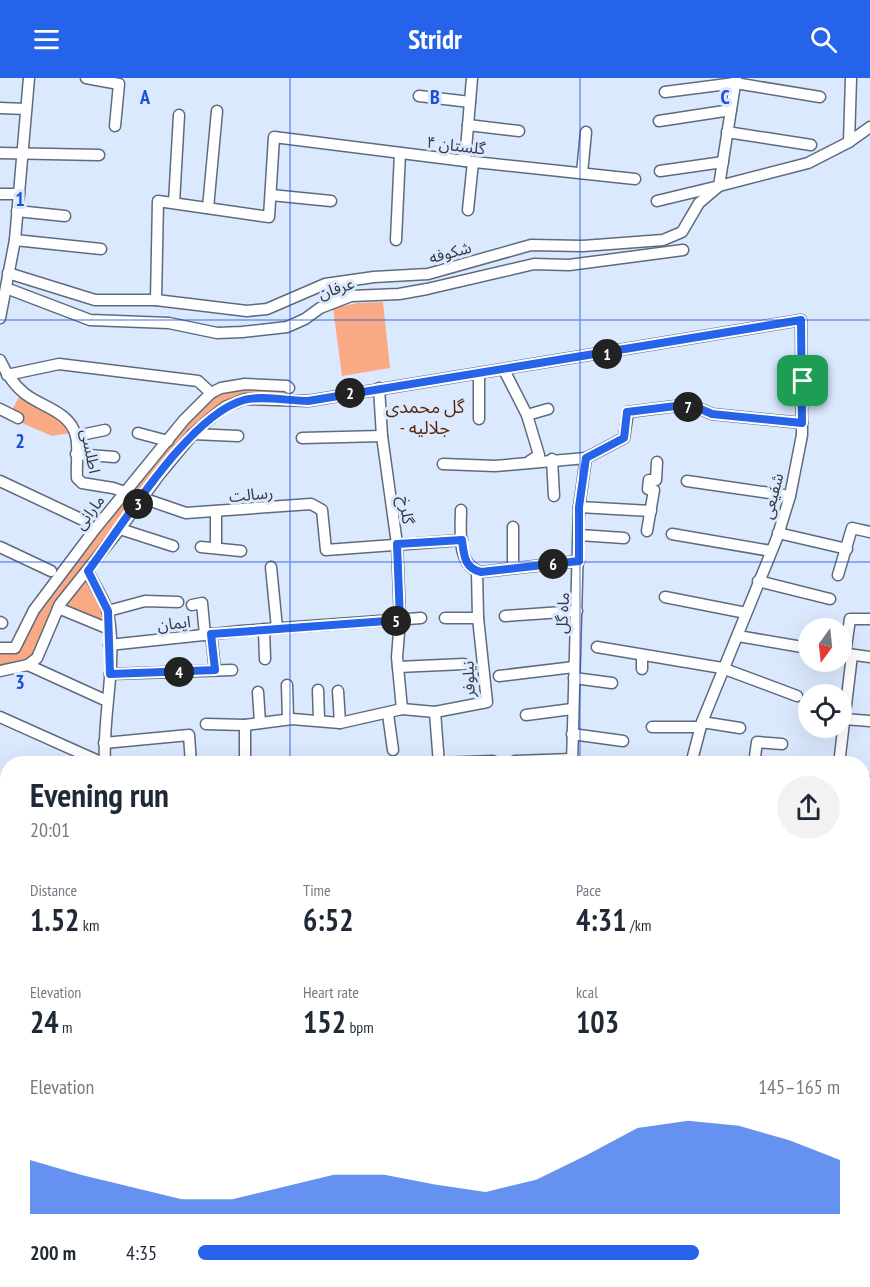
<!DOCTYPE html>
<meta charset="utf-8">
<style>
:root{--surface:#fff;--page:#f2f2f3;--text:#1f2937;--muted:#747a83;--accent:#2563eb}
body{margin:0;font-family:"PT Sans Narrow","Noto Sans Arabic",sans-serif;background:var(--page);color:var(--text);height:100vh;display:flex;flex-direction:column;font-size:22px;white-space:nowrap}
*{box-sizing:border-box;margin:0}
p{font-size:20px;color:var(--muted)}
.icon{flex:none;width:33px;height:33px;fill:none;stroke:currentColor;stroke-width:2;stroke-linecap:round;stroke-linejoin:round}
.map{position:relative;flex:1;overflow:hidden}
.side{position:absolute;left:0px;top:678px;width:870px;height:531px;display:flex;flex-direction:column;background:var(--surface);border-radius:24px 24px 0 0;box-shadow:0 6px 24px #0002}
.side>*{flex:none}
.needle{width:39px;rotate:195deg}
.tools{position:absolute;left:798px;top:540px;display:grid;gap:12px}
.tools a{display:grid;place-items:center;width:54px;height:54px;border-radius:50%;background:var(--surface);box-shadow:0 6px 24px #0002;font-size:30px}
.pin{position:absolute;display:grid;place-items:center;width:51px;height:51px;color:#fff;margin:-26px;border-radius:12px;box-shadow:0 3px 9px #0006}
.km{position:absolute;width:30px;height:30px;margin:-15px;border-radius:50%;background:#222;color:#fff;font-size:16px;line-height:30px;text-align:center}
.round{display:grid;place-items:center;flex:none;width:63px;height:63px;border-radius:32px;background:var(--page)}
.summary{display:flex;align-items:center;justify-content:space-between;height:102px;padding:0 30px}
h1{font-size:33px;font-weight:700;line-height:45px}
.metrics{display:grid;grid-template-columns:repeat(3,1fr);gap:9px;height:102px;padding:6px 30px}
.metrics div{display:grid;align-content:center}
.metrics b{font-size:30px;font-weight:700}
.metrics small{font-size:16px;font-weight:400}
.metrics p{font-size:16px}
.chart{height:168px;padding:12px 30px}
.chart p{display:flex;justify-content:space-between}
.chart svg{width:100%;height:108px;margin-top:6px;fill:var(--accent);opacity:.7}
ul{padding:0 30px;list-style:none;font-size:20px}
li{display:grid;grid-template-columns:96px 72px 1fr;align-items:center;height:45px}
li i{height:15px;border-radius:8px;background:var(--accent)}
header{display:flex;justify-content:space-between;align-items:center;height:78px;padding:0 30px;background:var(--accent);color:#fff;font-size:27px;font-weight:700}
.map>svg:first-child{display:block}
.green{fill:#f9aa84}
.lines{fill:none;stroke-linecap:round;stroke-linejoin:round}
.minor-casing{stroke:#5e6b7d;stroke-width:13}
.major-casing{stroke:#fff;stroke-width:14}
.minor{stroke:#fff;stroke-width:10}
.major{stroke:#b6cff4;stroke-width:12}
.route-casing{stroke:#fff;stroke-width:12}
.route{stroke:#2563eb;stroke-width:8}
.grid{fill:none;stroke:#1d4ed8;stroke-width:1.5;stroke-opacity:0.55}
.labels{text-anchor:middle;stroke-width:6;stroke-linejoin:round;paint-order:stroke}
.street-label{font-size:16px;fill:#333941;stroke:#dbe9ff}
.neighbourhood-label{font-size:18px;fill:#57270c;stroke:#dbe9ff}
.grid-label{font-size:20px;text-anchor:middle;font-weight:bold;fill:#1d4ed8;stroke:#dbe9ff;stroke-width:6;stroke-linejoin:round;paint-order:stroke}
</style>
<header><svg class="icon" aria-label="menu" viewBox="0 0 24 24"><path d="M4 6h16M4 12h16M4 18h16"/></svg>Stridr<svg class="icon" aria-label="search" viewBox="0 0 24 24"><circle cx="10" cy="10" r="6"/><path d="M15 15l6 6"/></svg></header>
<div class="map">
<svg width="870" height="1209" viewBox="0 0 870 1209">
<rect width="100%" height="100%" fill="#dbe9ff"/>
<g class="green">
<polygon points="383,224 390,290 342,298 333,230 358,225"/>
<polygon points="287,309 288,322 243,320 223,329 141,419 127,413 168,365 223,311"/>
<polygon points="19,319 62,343 70,355 52,358 8,339"/>
<polygon points="126,416 139,422 81,498 35,578 26,585 0,590 0,573 11,572 35,534"/>
<polygon points="87,496 105,533 107,548 61,529"/>
</g>
<g class="lines">
<defs>
<g id="minor">
<polyline points="86,0 119,6 115,48"/>
<polyline points="665,14 735,5 820,19"/>
<polyline points="419,18 470,24"/>
<polyline points="0,30 26,31"/>
<polyline points="659,43 731,32"/>
<polyline points="468,47 519,53"/>
<polyline points="727,54 811,67"/>
<polyline points="849,64 851,0"/>
<polyline points="0,75 99,77"/>
<polyline points="465,83 472,0"/>
<polyline points="660,93 723,84"/>
<polyline points="582,95 586,54"/>
<polyline points="0,116 19,116"/>
<polyline points="271,117 331,123"/>
<polyline points="657,123 719,108 736,0"/>
<polyline points="174,125 179,37"/>
<polyline points="208,130 217,33"/>
<polyline points="468,132 473,84"/>
<polyline points="17,133 65,138"/>
<polyline points="15,162 101,171"/>
<polyline points="396,162 400,75"/>
<polyline points="8,195 95,222 156,222 247,233 267,231 325,206 374,199 428,196 531,167 583,168 663,162 682,154 699,125 719,108 808,85 849,64 870,49"/>
<polyline points="6,210 90,242 169,245 217,255 242,254 287,249 305,241 320,230 351,218 399,216 427,211 534,186 569,187 683,172"/>
<polyline points="156,222 158,123 269,139 274,59 465,83 635,101"/>
<polyline points="0,240 15,162 29,0"/>
<path d="M0,282C6,295 13,306 24,315C41,329 70,333 76,358C79,371 76,387 77,400L82,405L113,410L186,435L311,426L322,432L326,472L462,462"/>
<polyline points="504,292 527,337 539,377 530,383"/>
<polyline points="479,296 479,341"/>
<polyline points="7,297 59,286 198,303 211,315"/>
<polyline points="379,310 382,358 397,466 400,542 397,579 402,631"/>
<polyline points="0,331 18,340"/>
<polyline points="527,337 548,331"/>
<polyline points="138,355 168,363"/>
<polyline points="193,356 238,358"/>
<polyline points="76,358 105,352"/>
<polyline points="302,360 382,358"/>
<polyline points="76,376 114,379"/>
<polyline points="552,381 554,418"/>
<polyline points="443,386 495,388 586,380"/>
<polyline points="0,403 83,442"/>
<polyline points="687,403 790,418"/>
<polyline points="579,429 651,433"/>
<path d="M461,432C461,452 456,488 481,494L579,483"/>
<polyline points="216,434 216,469"/>
<polyline points="513,449 513,490"/>
<polyline points="120,451 173,468"/>
<polyline points="647,453 654,412 648,411 649,402 656,402 657,384"/>
<polyline points="778,455 847,471"/>
<polyline points="672,456 771,473"/>
<polyline points="579,457 624,460"/>
<polyline points="0,469 51,493"/>
<polyline points="201,469 241,473"/>
<polyline points="271,489 277,550"/>
<path d="M88,493C93,505 106,524 108,535C118,585 102,636 105,686"/>
<polyline points="838,497 852,450 870,454"/>
<polyline points="758,503 830,521"/>
<polyline points="665,519 746,535"/>
<polyline points="192,527 202,525 205,557"/>
<polyline points="58,530 109,551"/>
<polyline points="108,533 145,523 178,524"/>
<polyline points="505,538 577,533"/>
<polyline points="445,540 478,540"/>
<polyline points="0,544 2,545"/>
<polyline points="264,551 265,581"/>
<polyline points="211,556 215,592"/>
<polyline points="738,558 808,570"/>
<polyline points="109,567 241,553 421,540"/>
<polyline points="597,569 722,590 797,618"/>
<polyline points="0,570 15,570 34,532 95,451 184,342 211,315 221,310 245,306 287,308 289,310"/>
<polyline points="845,576 850,541 869,541"/>
<polyline points="848,576 870,579"/>
<polyline points="28,587 107,623"/>
<polyline points="398,589 464,586"/>
<polyline points="642,591 642,577"/>
<polyline points="0,593 28,587 37,580 60,526 120,451 159,397 193,356 211,340 225,329 245,321 308,323 801,242 802,357 790,418 777,460 702,644 691,686"/>
<polyline points="110,596 232,592"/>
<polyline points="499,598 574,589"/>
<polyline points="574,600 612,605"/>
<polyline points="287,607 288,641"/>
<polyline points="318,612 319,641"/>
<polyline points="338,613 340,645"/>
<polyline points="258,614 260,645"/>
<polyline points="435,634 439,686"/>
<polyline points="388,636 393,672"/>
<polyline points="526,637 572,631"/>
<polyline points="0,639 105,686"/>
<polyline points="844,641 870,643"/>
<polyline points="702,644 740,650"/>
<polyline points="206,646 245,647 292,641 340,645 402,631 435,634 487,624 478,540 477,493"/>
<polyline points="245,647 245,686"/>
<polyline points="652,649 700,649"/>
<polyline points="572,656 623,663"/>
<polyline points="104,665 189,657 191,686"/>
<polyline points="515,683 572,681"/>
<polyline points="439,685 493,683"/>
<polyline points="572,686 579,429 586,380 624,360 628,334 676,328 696,329 712,336 802,345"/>
<polyline points="754,686 757,664 782,666"/>
<polyline points="839,686 852,577"/>
<polyline points="862,704 870,704"/>
<polyline points="0,709 8,712"/>
<polyline points="862,758 870,758"/>
<polyline points="0,774 8,778"/>
<polyline points="0,815 8,819"/>
<polyline points="862,865 870,865"/>
<polyline points="0,878 8,877"/>
<polyline points="0,954 8,953"/>
<polyline points="862,982 870,980"/>
<polyline points="0,1050 8,1049"/>
<polyline points="0,1081 8,1080"/>
<polyline points="862,1160 870,1158"/>
<polyline points="0,1163 8,1162"/>
<polyline points="155,1202 180,1209"/>
<polyline points="494,1202 505,1209"/>
<polyline points="551,1202 663,1205 698,1202"/>
<polyline points="808,1202 810,1209"/>
<polyline points="312,1209 314,1202"/>
</g>
<g id="major">
<polyline points="0,1059 8,1058"/>
<polyline points="0,1071 8,1070"/>
<polyline points="862,1084 870,1082"/>
<polyline points="862,1096 870,1094"/>
</g>
</defs>
<use href="#minor" class="minor-casing"/>
<use href="#major" class="major-casing"/>
<use href="#minor" class="minor"/>
<use href="#major" class="major"/>
</g>
<g class="lines">
<defs>
<path id="route" d="M801,242L802,345L712,336L696,329L676,328L627,334L624,360L586,380L579,429V483L481,494C464,490 464,477 462,462L397,466L400,542L211,556L215,592L110,596L108,533L88,493C123,447 189,337 244,322C260,317 290,323 308,323Z"/>
</defs>
<use href="#route" class="route-casing"/>
<use href="#route" class="route"/>
</g>
<path class="grid" d="M290,0V686M580,0V686M0,242H870M0,484H870M0,725H8M862,725H870M0,967H8M862,967H870M290,1202V1209M580,1202V1209"/>
<g class="labels">
<g class="street-label">
<text transform="translate(456 67) rotate(7)" y="6">گلستان ۴</text>
<text transform="translate(450 174) rotate(-15)" y="6">شکوفه</text>
<text transform="translate(336 210) rotate(-18)" y="6">عرفان</text>
<text transform="translate(91 373) rotate(79)" y="6">اطلسی</text>
<text transform="translate(251 416) rotate(-5)" y="6">رسالت</text>
<text transform="translate(772 418) rotate(-76)" y="6">شفیعی</text>
<text transform="translate(407 432) rotate(82)" y="6">گلرخ</text>
<text transform="translate(89 434) rotate(-53)" y="6">مارانی</text>
<text transform="translate(562 535) rotate(-87)" y="6">ماه گل</text>
<text transform="translate(174 545) rotate(-6)" y="6">ایمان</text>
<text transform="translate(468 601) rotate(-92)" y="6">نیلوفر</text>
</g>
<g class="neighbourhood-label">
<text x="425" y="335">گل محمدی<tspan x="425" dy="21">- جلالیه</tspan></text>
</g>
</g>
<g class="grid-label">
<text x="145" y="26">A</text>
<text x="435" y="26">B</text>
<text x="725" y="26">C</text>
<text x="20" y="128">1</text>
<text x="20" y="370">2</text>
<text x="20" y="611">3</text>
</g>
</svg>
<div class="tools">
<a><svg class="needle" viewBox="-14 -14 28 28"><path d="M0-13l5 13h-10z" fill="#e53935"/><path d="M0 13l5-13h-10z" fill="#747a83"/></svg></a>
<a><svg class="icon" aria-label="locate" viewBox="0 0 24 24"><circle cx="12" cy="12" r="6"/><path d="M12 2v4M12 18v4M2 12h4M18 12h4"/></svg></a>
</div>
<div class="pin" style="left:803px;top:303px;background:#1e9e55"><svg class="icon" aria-label="arrive" viewBox="0 0 24 24"><path d="M6 21V4h12l-3 4 3 4H6"/></svg></div>
<b class="km" style="left:607px;top:276px">1</b>
<b class="km" style="left:350px;top:315px">2</b>
<b class="km" style="left:138px;top:426px">3</b>
<b class="km" style="left:179px;top:594px">4</b>
<b class="km" style="left:396px;top:543px">5</b>
<b class="km" style="left:553px;top:486px">6</b>
<b class="km" style="left:688px;top:329px">7</b>
<section class="side">
<div class="summary"><div><h1>Evening run</h1><p>20:01</p></div><a class="round"><svg class="icon" aria-label="share" viewBox="0 0 24 24"><path d="M12 15V3M7 8l5-5 5 5M5 13v7h14v-7"/></svg></a></div>
<div class="metrics">
<div><p>Distance</p><b>1.52<small> km</small></b></div>
<div><p>Time</p><b>6:52</b></div>
<div><p>Pace</p><b>4:31<small> /km</small></b></div>
</div>
<div class="metrics">
<div><p>Elevation</p><b>24<small> m</small></b></div>
<div><p>Heart rate</p><b>152<small> bpm</small></b></div>
<div><p>kcal</p><b>103</b></div>
</div>
<div class="chart"><p><span>Elevation</span>145–165 m</p>
<svg viewBox="0 0 160 44" preserveAspectRatio="none"><path d="M0 44V22L10 28L20 33L30 38L40 38L50 33L60 28L70 28L80 32L90 35L100 30L110 20L120 9L130 6L140 8L150 14L160 22V44z"/></svg>
</div>
<ul>
<li><b>200 m</b>4:35<i style="width:78%"></i></li>
</ul>
</section>
</div>
